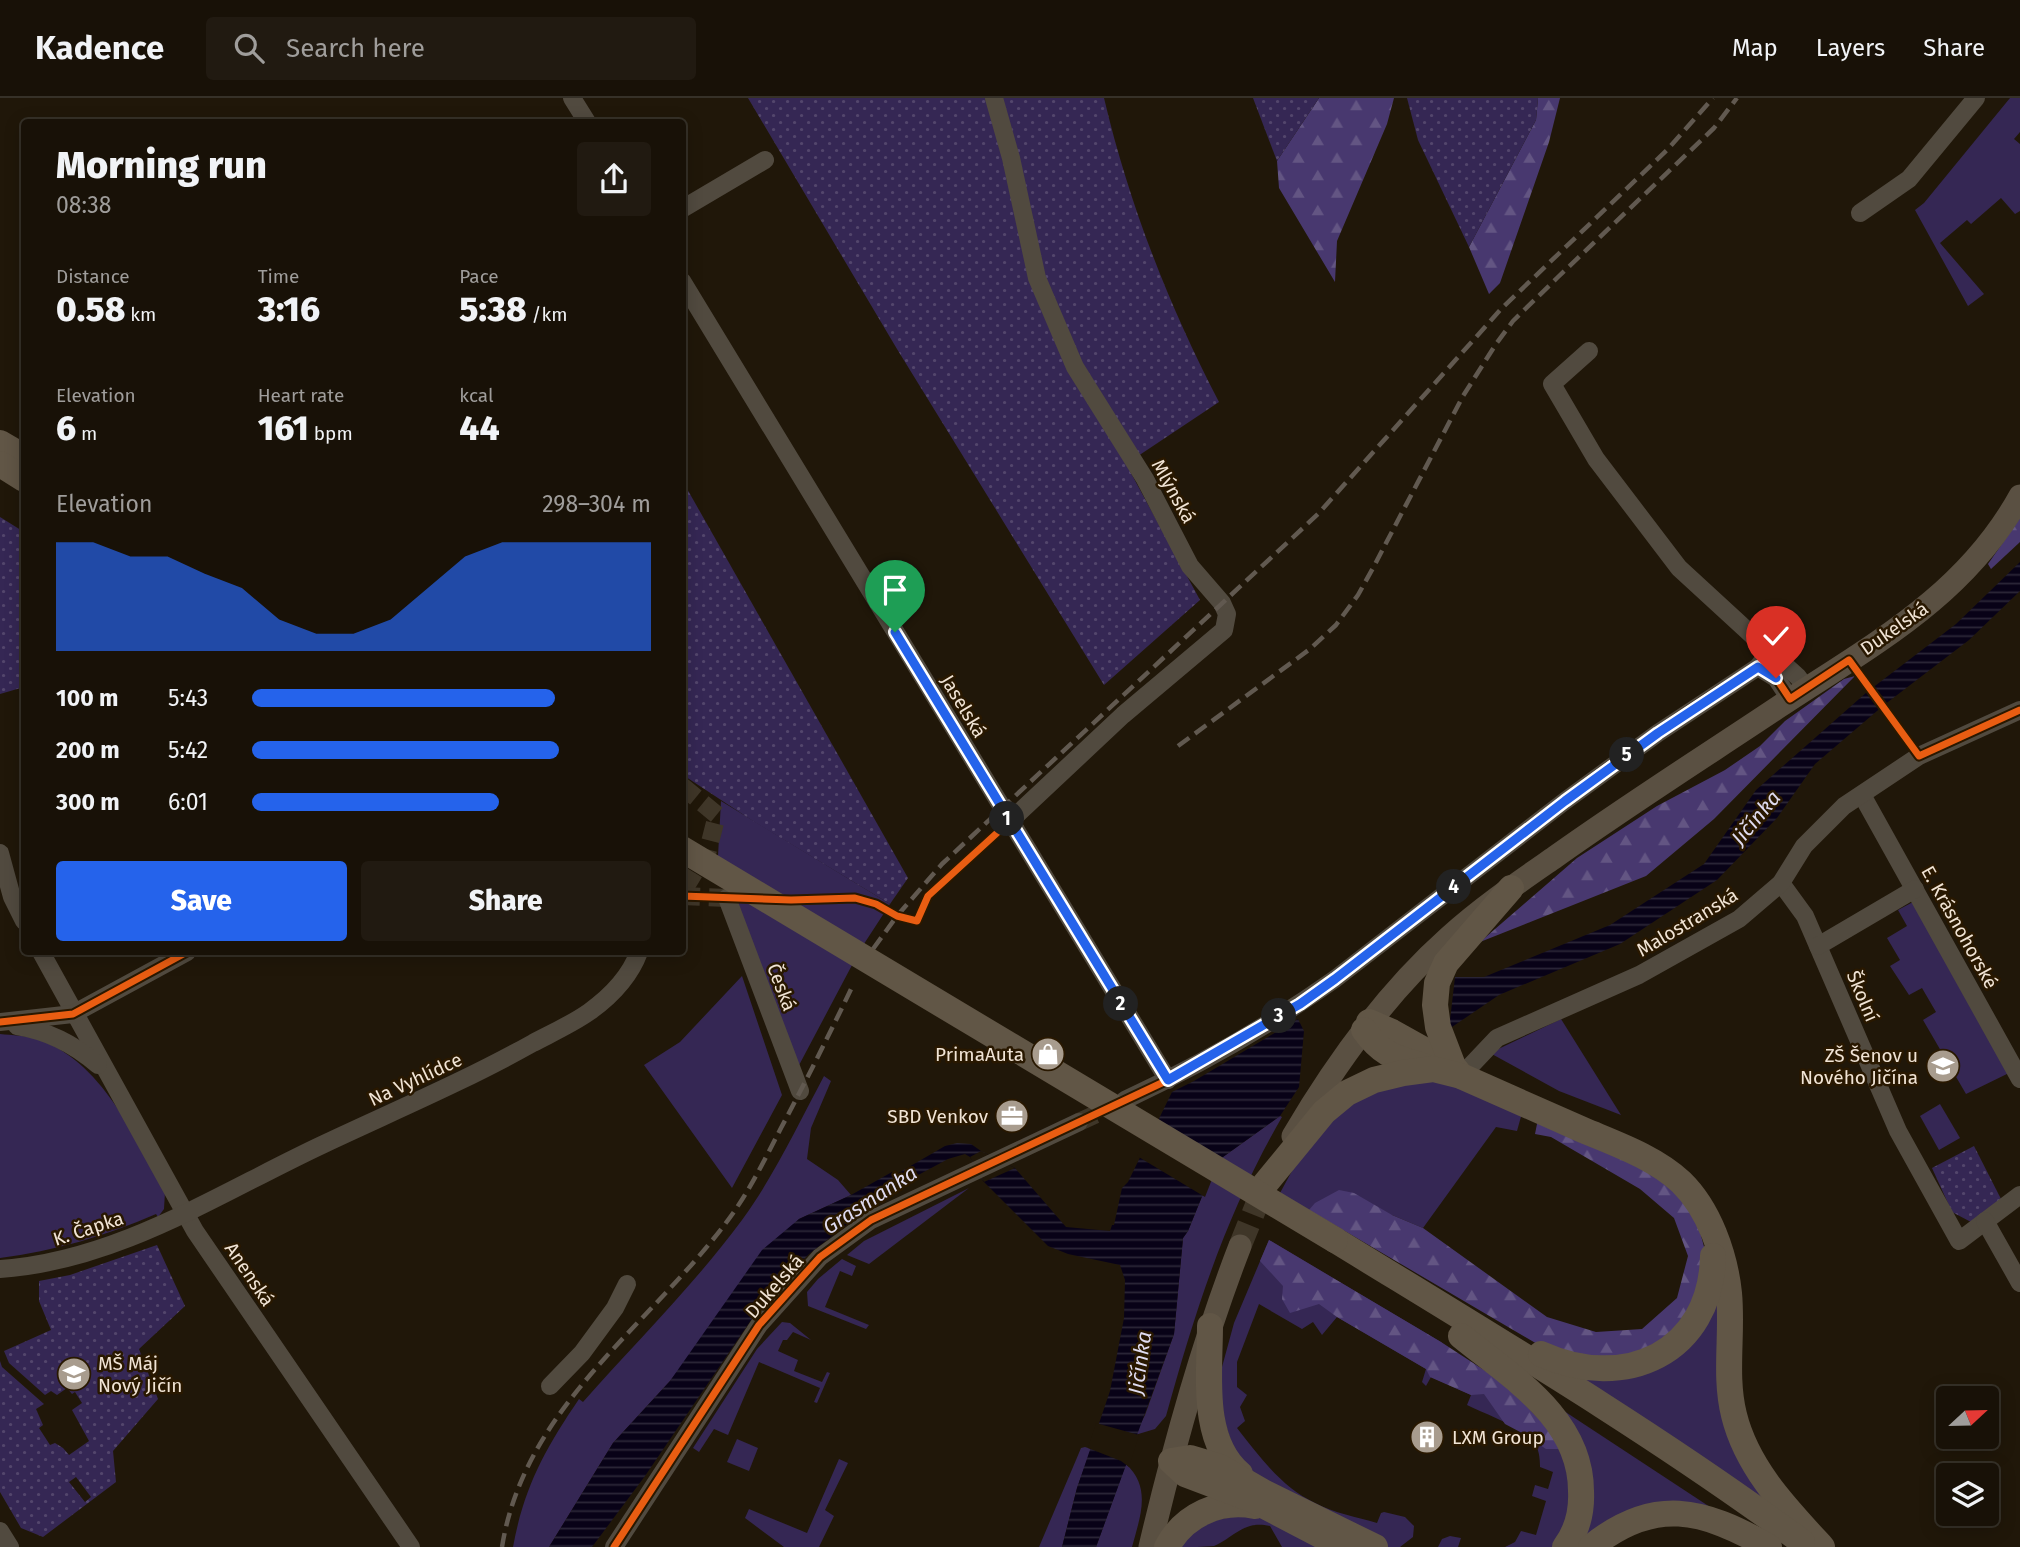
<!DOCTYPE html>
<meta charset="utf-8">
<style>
:root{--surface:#181107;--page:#211a11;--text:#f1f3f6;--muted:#9f9d9b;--line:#363128;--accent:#2563eb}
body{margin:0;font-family:"Fira Sans",sans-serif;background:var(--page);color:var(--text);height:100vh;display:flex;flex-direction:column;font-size:26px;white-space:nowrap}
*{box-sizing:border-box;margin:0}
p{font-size:23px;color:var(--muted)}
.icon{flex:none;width:38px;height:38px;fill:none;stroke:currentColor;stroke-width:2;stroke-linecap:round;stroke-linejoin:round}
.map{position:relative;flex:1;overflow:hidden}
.panel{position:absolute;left:21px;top:21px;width:665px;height:836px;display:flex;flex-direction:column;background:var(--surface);border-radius:7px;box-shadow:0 4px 18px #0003,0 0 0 2px var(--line)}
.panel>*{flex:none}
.needle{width:46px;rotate:68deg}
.fabs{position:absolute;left:1936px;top:1288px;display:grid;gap:14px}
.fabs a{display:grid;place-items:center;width:63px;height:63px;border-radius:7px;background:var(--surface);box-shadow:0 4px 18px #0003,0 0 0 2px var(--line);font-size:35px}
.pin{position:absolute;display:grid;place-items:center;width:60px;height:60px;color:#fff;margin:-72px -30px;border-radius:50% 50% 50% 0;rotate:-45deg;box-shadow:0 0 7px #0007}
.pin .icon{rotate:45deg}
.km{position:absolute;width:35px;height:35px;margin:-18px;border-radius:50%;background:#222;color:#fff;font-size:19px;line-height:35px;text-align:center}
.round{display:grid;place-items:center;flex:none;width:74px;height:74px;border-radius:7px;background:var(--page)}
.overview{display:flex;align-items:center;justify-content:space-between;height:119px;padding:0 35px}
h1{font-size:38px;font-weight:800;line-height:52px}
.figures{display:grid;grid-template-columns:repeat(3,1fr);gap:10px;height:119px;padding:7px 35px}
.figures div{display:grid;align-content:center}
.figures b{font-size:35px;font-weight:800}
.figures small{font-size:19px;font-weight:400}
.figures p{font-size:19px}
.chart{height:196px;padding:14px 35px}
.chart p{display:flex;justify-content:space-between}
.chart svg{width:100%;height:126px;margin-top:7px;fill:var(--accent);opacity:.7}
.primary-button{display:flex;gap:14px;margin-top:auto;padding:14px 35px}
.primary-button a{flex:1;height:80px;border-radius:7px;background:var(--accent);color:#fff;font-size:28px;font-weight:800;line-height:80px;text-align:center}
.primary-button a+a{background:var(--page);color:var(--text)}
ul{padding:0 35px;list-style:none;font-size:23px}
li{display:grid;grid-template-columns:112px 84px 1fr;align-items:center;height:52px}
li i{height:18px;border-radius:9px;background:var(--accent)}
header{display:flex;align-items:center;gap:42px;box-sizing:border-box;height:98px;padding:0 35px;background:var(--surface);border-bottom:2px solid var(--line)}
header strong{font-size:33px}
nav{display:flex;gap:38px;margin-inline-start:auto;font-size:24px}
.search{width:490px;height:63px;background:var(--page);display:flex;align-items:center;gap:18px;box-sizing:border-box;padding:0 24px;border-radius:7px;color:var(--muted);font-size:26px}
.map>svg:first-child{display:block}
.grass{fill:#352754}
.forest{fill:url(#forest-firs)}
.park{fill:url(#park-dots);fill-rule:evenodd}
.water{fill:url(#water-rules)}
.pier{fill:#201709}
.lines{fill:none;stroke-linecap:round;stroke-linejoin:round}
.minor-tunnel{stroke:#3f3628;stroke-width:18;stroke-dasharray:18 9;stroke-linecap:butt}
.major-tunnel{stroke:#3f3628;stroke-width:23;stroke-dasharray:23 11;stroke-linecap:butt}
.minor{stroke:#514a3f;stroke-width:18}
.major{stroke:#5a5042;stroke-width:23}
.highway{stroke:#615646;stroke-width:26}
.rail{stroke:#615950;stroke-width:4.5;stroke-dasharray:14 7;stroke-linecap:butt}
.highway-bridge{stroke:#615646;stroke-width:26}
.cycleway-casing{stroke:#291800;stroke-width:11}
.cycleway{stroke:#e95d12;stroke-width:7}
.route-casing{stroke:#fff;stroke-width:14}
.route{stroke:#2563eb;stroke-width:9}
.labels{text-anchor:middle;stroke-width:5;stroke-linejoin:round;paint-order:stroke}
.street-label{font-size:19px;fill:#f1e4d5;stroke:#291800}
.poi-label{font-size:19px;fill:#f1e4d5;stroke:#291800;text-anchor:end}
.water-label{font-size:21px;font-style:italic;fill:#dfdbf0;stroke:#291800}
</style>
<header>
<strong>Kadence</strong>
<div class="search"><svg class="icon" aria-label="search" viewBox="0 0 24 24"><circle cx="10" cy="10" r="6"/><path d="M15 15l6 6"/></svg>Search here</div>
<nav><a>Map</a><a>Layers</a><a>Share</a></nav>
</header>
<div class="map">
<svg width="2020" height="1449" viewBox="0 0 2020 1449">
<defs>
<pattern id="forest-firs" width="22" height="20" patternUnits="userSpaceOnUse" patternTransform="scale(1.75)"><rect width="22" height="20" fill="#48386f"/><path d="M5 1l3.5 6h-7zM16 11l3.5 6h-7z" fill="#635583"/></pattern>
<pattern id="park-dots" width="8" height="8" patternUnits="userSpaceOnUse" patternTransform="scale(1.75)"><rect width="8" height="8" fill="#352754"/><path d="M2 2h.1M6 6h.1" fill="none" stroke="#53466c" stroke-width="1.8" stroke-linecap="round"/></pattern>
<pattern id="water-rules" width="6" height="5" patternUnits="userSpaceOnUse" patternTransform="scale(1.75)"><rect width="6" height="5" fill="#080217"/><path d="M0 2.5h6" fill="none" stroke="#2c2738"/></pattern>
</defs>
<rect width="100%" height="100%" fill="#201709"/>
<g class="grass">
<polygon points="2010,0 2020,0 2020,34 2014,41 2020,46 2020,113 2015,116 2001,100 1971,126 1967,122 1940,145 1984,196 1968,208 1915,112 1924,105"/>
<polygon points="721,703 890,806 860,852 797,971 718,758"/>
<polygon points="1913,804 2009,975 1966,996 1923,922 1936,914 1922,890 1909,897 1890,868 1900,862 1887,840 1907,828 1898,812"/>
<polygon points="742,878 782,997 732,1090 644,967 680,944"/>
<polygon points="1561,921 1621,1017 1559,993 1490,955"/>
<path d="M0,936C12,937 26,938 37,941C101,962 135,1039 165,1094L164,1111L158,1119L156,1116C105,1138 55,1153 0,1160Z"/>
<path d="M824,978L831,983L811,1030L807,1061L838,1082L851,1097L799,1121L670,1283L613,1345L549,1449H513C524,1389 545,1351 579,1301L583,1304C636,1244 694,1187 742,1122C774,1078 798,1027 824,978Z"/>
<polygon points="1426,981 1450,987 1522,1015 1517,1033 1496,1029 1423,1130 1392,1117 1309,1112 1280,1095 1305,1049 1347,1002"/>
<polygon points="1940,1006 1960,1040 1939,1052 1920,1018"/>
<path d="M1280,1018L1282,1019C1226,1116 1196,1210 1166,1318L1155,1331L1135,1337L1145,1317L1174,1236L1183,1140L1188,1133L1216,1064Z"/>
<polygon points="969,1090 869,1166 847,1157 864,1143"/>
<path d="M1269,1142L1441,1244L1567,1351L1574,1413L1555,1449H1505L1515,1444L1521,1433L1536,1437L1546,1403L1532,1398L1535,1387L1548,1391L1553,1374L1540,1369C1540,1360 1539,1350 1533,1343C1520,1328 1485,1316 1467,1307L1471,1297L1431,1279L1426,1288L1422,1284L1426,1271L1337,1219L1322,1237L1313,1224L1302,1231L1259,1206L1237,1264V1289L1247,1297L1240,1309L1245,1323L1237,1330C1260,1359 1281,1389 1315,1405C1334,1415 1357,1419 1377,1425L1381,1415L1384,1414L1405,1419L1414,1428L1413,1439L1400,1449H1383L1248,1376L1234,1352L1222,1316V1269L1234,1225Z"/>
<polygon points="842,1161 856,1168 852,1178 840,1173 825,1209 869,1227 866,1231 808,1208 807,1194 818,1181"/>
<polygon points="1716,1193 1724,1288 1773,1408 1577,1280"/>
<polygon points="782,1224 790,1225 811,1242 793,1234 787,1242 783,1242 778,1253 798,1262 794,1273 822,1284 827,1274 830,1275 817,1305 814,1304 820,1290 759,1264 728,1337 714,1331 699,1354 693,1350 757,1251"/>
<polygon points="1564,1313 1710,1409 1581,1449"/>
<polygon points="737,1341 758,1350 749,1373 727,1364"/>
<polygon points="1085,1349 1091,1351 1077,1390 1062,1449 1039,1449 1076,1362 1081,1350"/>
<polygon points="839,1361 848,1365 825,1412 834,1418 819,1449 784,1449 745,1420 749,1411 807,1435"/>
<path d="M1126,1366C1152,1390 1140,1419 1132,1449H1096Z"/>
<path d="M1254,1415L1319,1449H1282L1270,1428C1244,1422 1236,1438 1214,1448C1204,1449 1190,1449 1180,1449L1197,1425Z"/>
<polygon points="1450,1438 1461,1440 1458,1449 1438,1449 1442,1441"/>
</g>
<g class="forest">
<polygon points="1319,0 1394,0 1387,26 1337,143 1335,184 1279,90 1277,63"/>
<polygon points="1538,0 1560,0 1549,44 1500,185 1489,196 1469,149 1536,22"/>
<polygon points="2020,420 2020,444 1991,471 1988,466"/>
<polygon points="1855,578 1714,721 1646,778 1480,844 1577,760 1657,708 1725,672 1760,648 1785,623 1844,581"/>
<polygon points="1538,1021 1605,1050 1663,1083 1684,1104 1699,1130 1707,1160 1704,1190 1673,1242 1612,1265 1549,1253 1309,1112 1315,1105 1339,1092 1354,1095 1392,1117 1423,1130 1547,1219 1596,1234 1642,1231 1677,1200 1688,1158 1674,1120 1640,1091 1551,1039 1535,1036"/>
<polygon points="1269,1142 1441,1244 1507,1287 1567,1351 1546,1351 1522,1335 1505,1326 1484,1296 1471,1297 1430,1279 1426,1271 1337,1219 1319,1206 1290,1215 1282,1201 1283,1188 1260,1163"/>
</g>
<g class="park">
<path d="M748,0H1104C1129,106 1169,208 1219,304L1126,366L1200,502L1104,587L897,251Z"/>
<polygon points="1253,0 1319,0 1277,63"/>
<polygon points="1407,0 1538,0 1536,22 1469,149 1418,42"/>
<polygon points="682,382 908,780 890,806 753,723 683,677"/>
<polygon points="0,419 24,434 24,589 0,596"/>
<polygon points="1974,1048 2001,1101 1971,1124 1952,1114 1932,1070"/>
<path d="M157,1147L185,1208L139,1251L158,1301L113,1353L116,1384L43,1439L21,1430L0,1394V1263L2,1269L44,1306L36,1311L43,1327L39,1330L50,1347L55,1345L63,1350L69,1357L89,1343L72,1312L82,1305L75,1294L72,1296L67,1290L57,1297L51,1293L45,1297L9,1265L4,1253L51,1232L39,1203V1183L70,1177ZM76,1379L91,1399L85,1404L69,1384Z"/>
</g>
<g class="water">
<polygon points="2020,464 2020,493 1969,542 1884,607 1815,666 1777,720 1717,782 1620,846 1499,897 1449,931 1455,879 1484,879 1610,827 1704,766 1756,692 1867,594 1956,526"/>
<polygon points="1298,921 1304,933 1299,989 1280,1018 1216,1064 1188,1133 1183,1140 1174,1236 1096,1449 1062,1449 1077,1390 1110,1293 1124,1220 1125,1182 1120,1167 1068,1156 1048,1148 983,1083 970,1059 965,1056 948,1061 894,1090 809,1156 768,1197 645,1378 592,1449 549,1449 613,1345 670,1283 762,1152 799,1121 851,1097 892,1074 895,1077 945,1048 957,1045 971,1046 981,1053 1015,1070 1066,1129 1110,1133 1112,1127 1114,1127 1122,1090 1128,1084 1172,994 1194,983"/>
</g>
<g class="pier">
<polygon points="1155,1020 1218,1066 1205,1099 1137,1058"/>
<polygon points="981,1053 1015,1070 984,1084 970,1059"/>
<polygon points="1096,1325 1139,1337 1129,1369 1121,1363 1088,1350"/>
</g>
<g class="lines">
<g class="minor-tunnel">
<polyline points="682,688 717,717 708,752 686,788 682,789"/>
<polyline points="682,798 727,800"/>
<polyline points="1079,1024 1118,1006"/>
</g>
<polyline class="major-tunnel" points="1240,1148 1265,1086"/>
<g class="minor">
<polyline points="572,0 587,24"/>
<polyline points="994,0 1011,60 1037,180 1075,269 1145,381 1190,468 1222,505 1227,516 1224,532 1123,617 1009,724"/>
<polyline points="682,111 765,62"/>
<polyline points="1860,115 1909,81 1976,0"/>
<polyline points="682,183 1168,982"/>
<polyline points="1589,253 1552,286 1596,361 1679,470 1777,560"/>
<polyline points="1758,569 1776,580 1790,601"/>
<polyline points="1862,697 2020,981"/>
<polyline points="0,755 12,799 24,823"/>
<polyline points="1781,785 1805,818 1898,1033 1959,1143 2020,1097"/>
<polyline points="727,800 800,993"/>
<polyline points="1818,848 1915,791"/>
<polyline points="41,854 195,1133 411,1449"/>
<polyline points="0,924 73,916 187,854"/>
<path d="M17,928C49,933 74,946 98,967"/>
<polyline points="1461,978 1497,940 1639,877 1739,821 1781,785 1804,748 1844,708 1919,658 2020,612"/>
<path d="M1125,1002C1198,968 1270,927 1335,881L1565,703L1658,635L1758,569L1764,561L1777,560L1798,579L1806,590"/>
<polyline points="1985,1123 2020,1185"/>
<path d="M0,1171C118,1163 219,1095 324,1046C394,1013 465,983 533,945C552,935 572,926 589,914C610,899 630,878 639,854"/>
<polyline points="550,1288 582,1255 615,1210 627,1186"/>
<polyline points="0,1433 10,1449"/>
<polyline points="614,1449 759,1227 820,1159 871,1122 1079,1024"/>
</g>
<g class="major">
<path d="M1293,1038C1336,965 1386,895 1449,839C1482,809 1519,784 1555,759C1628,707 1705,658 1780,608C1872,547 1965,498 2020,398"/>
<path d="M1150,1449C1174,1347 1202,1246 1240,1148"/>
</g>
<g class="highway">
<polyline points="0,345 24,359"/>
<polyline points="0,366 24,381"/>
<polyline points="1369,924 1392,934 1453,968"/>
<path d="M1364,932C1382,957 1394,959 1423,968"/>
<polyline points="1461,978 1453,968 1438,929 1435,907 1437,885 1446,865 1511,790"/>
<path d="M1265,1086L1324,1014L1347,995L1374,982L1403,975L1433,971L1461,978C1501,996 1542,1014 1583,1032C1616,1046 1654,1059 1681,1084C1709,1111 1725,1157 1729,1195C1733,1236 1724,1277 1734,1317C1747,1370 1786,1410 1822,1449"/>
<path d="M1335,1142C1493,1239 1653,1334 1802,1444"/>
<path d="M1210,1228C1210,1275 1200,1342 1240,1376"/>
<path d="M1461,1238C1511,1279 1581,1320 1581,1393C1582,1413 1577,1433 1565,1449"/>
<path d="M1541,1256C1625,1294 1711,1255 1713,1158"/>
<path d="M1167,1449C1184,1417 1220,1401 1255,1408"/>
<polyline points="1343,1449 1251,1401 1185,1376 1171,1363 1190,1360 1220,1369 1265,1395 1375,1449"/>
<path d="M1591,1449C1654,1398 1703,1411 1769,1449"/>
</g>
<g class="rail">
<polyline points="1178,648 1310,551 1336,527 1358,497 1373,470 1463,298 1496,246 1513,223 1557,180 1714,30 1737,0"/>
<polyline points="873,851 897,818 942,766 1318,416 1502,210 1667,52 1713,0"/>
<path d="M502,1449C525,1306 652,1227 731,1118C751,1090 766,1059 781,1030C806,983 830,935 853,887"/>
</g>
<polyline class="highway-bridge" points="682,751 1335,1142"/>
<defs>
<g id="cycleway">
<polyline points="682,798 791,802 855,800 876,806 897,818 917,823 928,798 1009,724 1168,982"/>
<polyline points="0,924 73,916 187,854"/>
<path d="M614,1449L759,1227L820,1159L871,1122L1168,982L1300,906L1335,881C1471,777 1603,663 1749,574L1758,569L1776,580L1790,601L1849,562L1919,658L2020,612"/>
</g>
</defs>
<use href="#cycleway" class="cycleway-casing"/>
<use href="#cycleway" class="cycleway"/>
</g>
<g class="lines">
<defs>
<polyline id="route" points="895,534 1168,982 1300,906 1335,881 1565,703 1658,635 1758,569 1776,580"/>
</defs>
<use href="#route" class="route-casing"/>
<use href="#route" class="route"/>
</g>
<defs>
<symbol id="shop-disc" viewBox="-11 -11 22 22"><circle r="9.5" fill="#a89c8e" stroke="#291800"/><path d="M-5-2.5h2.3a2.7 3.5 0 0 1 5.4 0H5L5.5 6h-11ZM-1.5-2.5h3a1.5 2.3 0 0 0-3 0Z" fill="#fff"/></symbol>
<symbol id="school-disc" viewBox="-11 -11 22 22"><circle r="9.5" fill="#a89c8e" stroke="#291800"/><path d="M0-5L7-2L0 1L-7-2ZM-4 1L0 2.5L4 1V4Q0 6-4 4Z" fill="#fff"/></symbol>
<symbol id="office-disc" viewBox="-11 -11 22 22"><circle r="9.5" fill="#a89c8e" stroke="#291800"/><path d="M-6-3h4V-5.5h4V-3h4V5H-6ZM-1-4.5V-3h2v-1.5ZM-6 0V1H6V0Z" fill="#fff"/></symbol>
<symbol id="building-disc" viewBox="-11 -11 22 22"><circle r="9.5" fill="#a89c8e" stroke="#291800"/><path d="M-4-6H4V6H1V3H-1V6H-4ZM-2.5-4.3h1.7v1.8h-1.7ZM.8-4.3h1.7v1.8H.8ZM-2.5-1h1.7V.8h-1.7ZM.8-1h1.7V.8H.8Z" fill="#fff"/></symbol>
</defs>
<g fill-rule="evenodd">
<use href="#shop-disc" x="1029" y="937" width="38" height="38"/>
<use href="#school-disc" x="1924" y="949" width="38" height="38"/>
<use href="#office-disc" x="993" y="999" width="38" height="38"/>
<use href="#school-disc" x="55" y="1257" width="38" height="38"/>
<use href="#building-disc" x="1408" y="1320" width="38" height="38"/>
</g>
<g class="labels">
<g class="street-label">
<text transform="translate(1174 393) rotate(61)" y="7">Mlýnská</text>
<text transform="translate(1894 530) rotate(-35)" y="7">Dukelská</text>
<text transform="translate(964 608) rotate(59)" y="7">Jaselská</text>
<text transform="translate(1687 824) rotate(-31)" y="7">Malostranská</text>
<text transform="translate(1960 829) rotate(61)" y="7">E. Krásnohorské</text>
<text transform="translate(782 889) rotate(69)" y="7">Česká</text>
<text transform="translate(1863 898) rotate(67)" y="7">Školní</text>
<text transform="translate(415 981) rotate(-25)" y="7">Na Vyhlídce</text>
<text transform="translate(88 1130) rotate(-18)" y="7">K. Čapka</text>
<text transform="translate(250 1176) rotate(56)" y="7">Anenská</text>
<text transform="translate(774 1188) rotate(-49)" y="7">Dukelská</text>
</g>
<g class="poi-label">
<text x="1024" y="963">PrimaAuta</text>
<text x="1918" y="964">ZŠ Šenov u<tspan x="1918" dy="22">Nového Jičína</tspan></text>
<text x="988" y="1025">SBD Venkov</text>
<text x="98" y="1272" text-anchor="start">MŠ Máj<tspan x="98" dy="22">Nový Jičín</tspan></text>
<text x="1452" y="1346" text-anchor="start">LXM Group</text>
</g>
<g class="water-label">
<text transform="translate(1756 720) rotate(-50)" y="7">Jičínka</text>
<text transform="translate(870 1102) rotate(-33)" y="7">Grasmanka</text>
<text transform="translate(1140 1265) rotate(-82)" y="7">Jičínka</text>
</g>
</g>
</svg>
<div class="fabs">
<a><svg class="needle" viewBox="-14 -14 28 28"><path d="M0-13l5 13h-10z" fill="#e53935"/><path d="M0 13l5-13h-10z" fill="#9f9d9b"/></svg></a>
<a><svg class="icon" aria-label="layers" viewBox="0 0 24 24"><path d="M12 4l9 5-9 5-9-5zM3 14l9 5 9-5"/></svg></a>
</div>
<div class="pin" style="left:895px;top:534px;background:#1e9e55"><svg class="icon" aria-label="arrive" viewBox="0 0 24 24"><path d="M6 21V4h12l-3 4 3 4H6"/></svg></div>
<div class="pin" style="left:1776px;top:580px;background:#d93025"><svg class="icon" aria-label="check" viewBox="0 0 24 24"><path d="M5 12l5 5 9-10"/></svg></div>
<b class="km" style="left:1007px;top:721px">1</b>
<b class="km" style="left:1121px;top:906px">2</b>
<b class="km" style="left:1279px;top:918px">3</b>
<b class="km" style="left:1454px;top:789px">4</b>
<b class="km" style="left:1627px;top:657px">5</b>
<section class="panel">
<div class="overview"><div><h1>Morning run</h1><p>08:38</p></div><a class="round"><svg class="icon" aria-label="share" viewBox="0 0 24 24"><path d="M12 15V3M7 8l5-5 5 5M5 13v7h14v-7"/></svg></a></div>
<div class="figures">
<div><p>Distance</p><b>0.58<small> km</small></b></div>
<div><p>Time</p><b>3:16</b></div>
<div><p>Pace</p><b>5:38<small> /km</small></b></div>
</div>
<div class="figures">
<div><p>Elevation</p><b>6<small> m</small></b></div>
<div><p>Heart rate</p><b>161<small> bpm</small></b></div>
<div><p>kcal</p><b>44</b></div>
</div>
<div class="chart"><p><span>Elevation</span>298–304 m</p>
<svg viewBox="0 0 160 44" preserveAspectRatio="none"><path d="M0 44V6L10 6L20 11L30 11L40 17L50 22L60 33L70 38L80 38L90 33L100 22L110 11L120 6L130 6L140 6L150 6L160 6V44z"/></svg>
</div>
<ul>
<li><b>100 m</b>5:43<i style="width:76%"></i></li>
<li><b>200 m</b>5:42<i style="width:77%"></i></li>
<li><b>300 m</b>6:01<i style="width:62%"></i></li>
</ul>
<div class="primary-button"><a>Save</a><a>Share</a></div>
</section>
</div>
